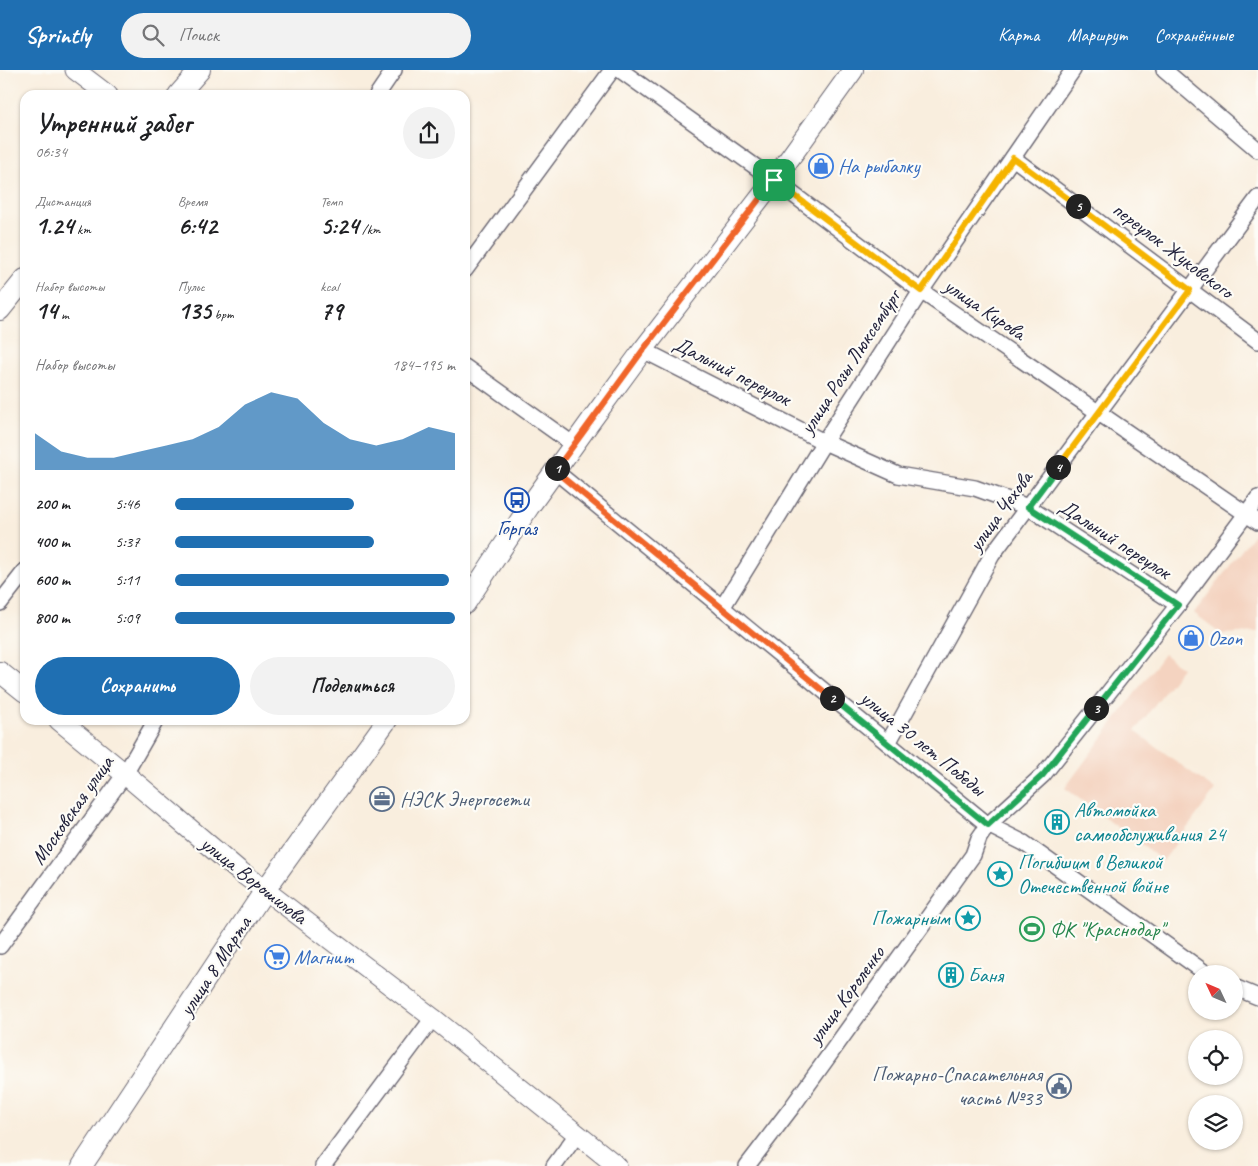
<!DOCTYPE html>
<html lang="ru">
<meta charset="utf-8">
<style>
:root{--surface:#fff;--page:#f2f2f2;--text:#202124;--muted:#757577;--accent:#1f6fb2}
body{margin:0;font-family:Caveat,sans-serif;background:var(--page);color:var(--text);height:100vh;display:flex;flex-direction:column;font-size:19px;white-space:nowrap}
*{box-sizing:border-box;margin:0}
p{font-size:16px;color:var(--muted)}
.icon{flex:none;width:28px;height:28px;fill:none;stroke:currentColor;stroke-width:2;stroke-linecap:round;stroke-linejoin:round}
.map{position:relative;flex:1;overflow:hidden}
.side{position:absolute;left:20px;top:20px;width:450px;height:635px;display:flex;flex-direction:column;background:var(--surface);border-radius:15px;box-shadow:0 1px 4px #0004}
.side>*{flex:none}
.needle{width:32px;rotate:314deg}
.buttons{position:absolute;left:1188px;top:895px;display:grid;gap:10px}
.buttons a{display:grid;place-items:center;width:55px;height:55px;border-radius:50%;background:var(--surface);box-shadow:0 1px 4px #0004;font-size:25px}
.pin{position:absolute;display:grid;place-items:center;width:42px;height:42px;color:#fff;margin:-21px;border-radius:10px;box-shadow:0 2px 8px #0006}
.km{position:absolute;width:25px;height:25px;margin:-12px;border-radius:50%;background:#222;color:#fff;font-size:14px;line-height:25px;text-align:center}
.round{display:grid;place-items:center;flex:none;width:52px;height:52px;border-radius:26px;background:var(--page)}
.summary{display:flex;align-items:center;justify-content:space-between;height:85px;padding:0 15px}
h1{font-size:28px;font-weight:800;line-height:38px}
.stats{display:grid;grid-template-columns:repeat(3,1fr);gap:8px;height:85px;padding:5px 15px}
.stats div{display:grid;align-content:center}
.stats b{font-size:25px;font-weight:800}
.stats small{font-size:14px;font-weight:400}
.stats p{font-size:14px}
.chart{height:140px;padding:10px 15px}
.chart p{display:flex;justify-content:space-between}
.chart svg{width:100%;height:90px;margin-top:5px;fill:var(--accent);opacity:.7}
.action{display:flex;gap:10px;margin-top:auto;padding:10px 15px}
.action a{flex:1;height:58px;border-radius:30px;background:var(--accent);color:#fff;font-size:20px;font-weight:800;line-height:58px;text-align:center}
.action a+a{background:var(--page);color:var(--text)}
ul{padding:0 15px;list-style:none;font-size:16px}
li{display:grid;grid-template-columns:80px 60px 1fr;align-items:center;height:38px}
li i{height:12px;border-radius:6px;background:var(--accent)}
header{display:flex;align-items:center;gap:30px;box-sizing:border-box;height:70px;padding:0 25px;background:var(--accent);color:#fff}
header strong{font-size:24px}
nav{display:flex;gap:28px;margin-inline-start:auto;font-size:18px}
.search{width:350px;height:45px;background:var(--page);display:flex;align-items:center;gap:12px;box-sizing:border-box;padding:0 18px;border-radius:28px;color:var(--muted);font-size:19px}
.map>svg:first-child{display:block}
.built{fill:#f4d3c0}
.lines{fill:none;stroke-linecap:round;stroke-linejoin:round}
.minor-casing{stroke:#6d6974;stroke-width:18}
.tertiary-casing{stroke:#6d6974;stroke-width:21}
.secondary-casing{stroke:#6d6974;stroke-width:22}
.minor{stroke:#fff;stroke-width:15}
.tertiary{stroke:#fff;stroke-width:19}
.secondary{stroke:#fff;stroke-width:20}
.split-1-casing{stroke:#fff;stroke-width:10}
.split-2-casing{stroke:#fff;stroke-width:10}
.split-3-casing{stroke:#fff;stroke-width:10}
.split-4-casing{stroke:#fff;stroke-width:10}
.split-5-casing{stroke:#fff;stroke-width:10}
.split-6-casing{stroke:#fff;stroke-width:10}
.split-1{stroke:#f0652b;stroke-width:6}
.split-2{stroke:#f0652b;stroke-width:6}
.split-3{stroke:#22a559;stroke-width:6}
.split-4{stroke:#22a559;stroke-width:6}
.split-5{stroke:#f5b400;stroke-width:6}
.split-6{stroke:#f5b400;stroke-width:6}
.labels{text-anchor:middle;stroke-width:4.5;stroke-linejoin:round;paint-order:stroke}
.shop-label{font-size:21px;fill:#366cbe;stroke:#fdfcf7;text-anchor:start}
.street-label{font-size:21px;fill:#22223b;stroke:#fdfcf7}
.transit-label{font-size:21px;fill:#164399;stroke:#fdfcf7}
.service-label{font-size:21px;fill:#4e5e75;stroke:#fdfcf7;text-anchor:start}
.culture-label{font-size:21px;fill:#0d838f;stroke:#fdfcf7;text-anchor:start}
.leisure-label{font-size:21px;fill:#27864d;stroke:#fdfcf7;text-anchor:start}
</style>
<header>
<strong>Sprintly</strong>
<div class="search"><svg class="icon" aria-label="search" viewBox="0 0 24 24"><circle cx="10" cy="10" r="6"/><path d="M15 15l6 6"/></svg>Поиск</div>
<nav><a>Карта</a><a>Маршрут</a><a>Сохранённые</a></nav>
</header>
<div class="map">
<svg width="1258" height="1096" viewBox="0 0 1258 1096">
<rect width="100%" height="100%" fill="#fdfcf7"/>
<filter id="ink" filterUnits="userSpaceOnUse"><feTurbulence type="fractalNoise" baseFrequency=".02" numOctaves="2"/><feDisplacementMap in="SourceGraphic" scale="10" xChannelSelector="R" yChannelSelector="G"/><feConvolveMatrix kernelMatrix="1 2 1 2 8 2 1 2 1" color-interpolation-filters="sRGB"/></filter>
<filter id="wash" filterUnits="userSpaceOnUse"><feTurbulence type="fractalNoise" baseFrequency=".0096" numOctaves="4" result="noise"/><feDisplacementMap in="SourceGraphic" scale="20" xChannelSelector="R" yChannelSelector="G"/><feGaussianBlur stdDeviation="1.12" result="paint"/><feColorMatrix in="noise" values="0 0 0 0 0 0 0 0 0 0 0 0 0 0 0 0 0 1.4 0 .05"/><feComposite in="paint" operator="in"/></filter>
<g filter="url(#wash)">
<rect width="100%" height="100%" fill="#f9eede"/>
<g class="built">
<polygon points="1257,460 1258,461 1258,562 1222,564 1194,543"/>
<polygon points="1164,584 1182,598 1135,661 1215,720 1163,791 1065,718"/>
</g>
</g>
<g filter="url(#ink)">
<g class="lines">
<defs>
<g id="minor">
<polyline points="620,0 774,110 921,221 1258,452"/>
<polyline points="1164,0 1258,80"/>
<polyline points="377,25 394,0"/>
<polyline points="1013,88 1258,271"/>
<polyline points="465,200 612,0"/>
<polyline points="643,280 824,372 898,405 975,418 1028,437 1178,535"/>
<polyline points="465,297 574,375"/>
<polyline points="555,401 988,755 1024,773 1207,904"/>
<polyline points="0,533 25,501"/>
<polyline points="722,538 824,372 921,221 1073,0"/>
<polyline points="888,673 992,485 1258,128"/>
<polyline points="0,876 125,704 156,650"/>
<polyline points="1234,917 1258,927"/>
<polyline points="323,1096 433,948"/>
<polyline points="554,1096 578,1063"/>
<polyline points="747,1096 792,1037 973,785 979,768 988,755 1043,705 1178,535 1258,428"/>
</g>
<g id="tertiary">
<polyline points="75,0 108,25"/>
<polyline points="265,820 433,948 617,1096"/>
</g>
<g id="secondary">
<polyline points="178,25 200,0"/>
<polyline points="0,240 25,209"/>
<polyline points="465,534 529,437 593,348 643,280 774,110 853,0"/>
<polyline points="0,602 25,622"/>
<polyline points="59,650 125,704 238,800 265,820"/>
<polyline points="82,1096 265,820 387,650"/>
</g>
</defs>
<use href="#minor" class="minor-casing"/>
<use href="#tertiary" class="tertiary-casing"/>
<use href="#secondary" class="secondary-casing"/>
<use href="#minor" class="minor"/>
<use href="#tertiary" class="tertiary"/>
<use href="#secondary" class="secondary"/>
</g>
</g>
<g class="lines" filter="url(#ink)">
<defs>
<polyline id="split-1" points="557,398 643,280 774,110"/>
<polyline id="split-2" points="557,398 555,401 832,628"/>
<polyline id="split-3" points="832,628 988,755 1043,705 1096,638"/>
<polyline id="split-4" points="1058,397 1028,437 1178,535 1096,638"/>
<polyline id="split-5" points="1058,397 1190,220 1078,136"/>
<polyline id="split-6" points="774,110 921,221 1013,88 1078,136"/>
</defs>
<use href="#split-1" class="split-1-casing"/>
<use href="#split-2" class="split-2-casing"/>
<use href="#split-3" class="split-3-casing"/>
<use href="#split-4" class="split-4-casing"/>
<use href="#split-5" class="split-5-casing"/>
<use href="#split-6" class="split-6-casing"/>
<use href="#split-1" class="split-1"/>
<use href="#split-2" class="split-2"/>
<use href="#split-3" class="split-3"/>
<use href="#split-4" class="split-4"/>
<use href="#split-5" class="split-5"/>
<use href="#split-6" class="split-6"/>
</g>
<defs>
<symbol id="shop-ring" viewBox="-11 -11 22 22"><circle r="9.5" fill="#fdfcf7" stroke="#3f7fe0" stroke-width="1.5"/><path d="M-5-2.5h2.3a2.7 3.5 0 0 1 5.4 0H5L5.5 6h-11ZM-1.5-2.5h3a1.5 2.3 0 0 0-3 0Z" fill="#3f7fe0"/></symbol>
<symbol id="bus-ring" viewBox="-11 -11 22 22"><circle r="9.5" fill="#fdfcf7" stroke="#1a4fb4" stroke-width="1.5"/><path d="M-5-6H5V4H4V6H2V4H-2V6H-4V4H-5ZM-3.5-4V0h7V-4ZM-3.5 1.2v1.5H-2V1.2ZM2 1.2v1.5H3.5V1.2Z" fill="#1a4fb4"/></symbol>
<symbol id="office-ring" viewBox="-11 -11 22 22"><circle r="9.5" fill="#fdfcf7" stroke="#5c6f8a" stroke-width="1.5"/><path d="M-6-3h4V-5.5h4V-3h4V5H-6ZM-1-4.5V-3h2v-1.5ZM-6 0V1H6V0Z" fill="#5c6f8a"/></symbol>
<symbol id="building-ring" viewBox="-11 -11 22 22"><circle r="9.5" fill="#fdfcf7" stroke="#0f9aa8" stroke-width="1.5"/><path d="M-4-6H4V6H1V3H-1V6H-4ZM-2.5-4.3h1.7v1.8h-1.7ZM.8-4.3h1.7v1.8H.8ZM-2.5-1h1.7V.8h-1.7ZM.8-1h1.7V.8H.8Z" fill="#0f9aa8"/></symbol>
<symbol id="sight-ring" viewBox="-11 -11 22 22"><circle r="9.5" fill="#fdfcf7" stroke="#0f9aa8" stroke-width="1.5"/><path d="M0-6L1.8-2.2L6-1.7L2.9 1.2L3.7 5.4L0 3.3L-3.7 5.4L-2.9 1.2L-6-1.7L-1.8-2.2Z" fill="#0f9aa8"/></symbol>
<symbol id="stadium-ring" viewBox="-11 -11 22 22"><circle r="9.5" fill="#fdfcf7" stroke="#2e9e5b" stroke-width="1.5"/><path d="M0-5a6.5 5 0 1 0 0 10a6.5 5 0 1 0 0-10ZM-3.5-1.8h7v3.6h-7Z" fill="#2e9e5b"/></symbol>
<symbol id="supermarket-ring" viewBox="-11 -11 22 22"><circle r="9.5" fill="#fdfcf7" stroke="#3f7fe0" stroke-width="1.5"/><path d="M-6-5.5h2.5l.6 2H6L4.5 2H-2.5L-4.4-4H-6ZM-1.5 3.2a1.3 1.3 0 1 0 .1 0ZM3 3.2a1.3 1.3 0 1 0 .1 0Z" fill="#3f7fe0"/></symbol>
<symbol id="civic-ring" viewBox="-11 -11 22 22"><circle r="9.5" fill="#fdfcf7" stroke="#5c6f8a" stroke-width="1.5"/><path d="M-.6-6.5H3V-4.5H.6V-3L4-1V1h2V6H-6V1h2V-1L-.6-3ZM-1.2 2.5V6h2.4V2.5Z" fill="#5c6f8a"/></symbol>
</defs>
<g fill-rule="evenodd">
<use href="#shop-ring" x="807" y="82" width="28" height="28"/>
<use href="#bus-ring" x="503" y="416" width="28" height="28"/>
<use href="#shop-ring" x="1177" y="554" width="28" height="28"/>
<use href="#office-ring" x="368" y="715" width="28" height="28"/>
<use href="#building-ring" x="1043" y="738" width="28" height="28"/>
<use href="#sight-ring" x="986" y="790" width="28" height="28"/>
<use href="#sight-ring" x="954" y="834" width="28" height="28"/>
<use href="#stadium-ring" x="1018" y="845" width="28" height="28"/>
<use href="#supermarket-ring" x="263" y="873" width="28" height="28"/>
<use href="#building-ring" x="937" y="891" width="28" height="28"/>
<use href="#civic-ring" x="1045" y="1002" width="28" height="28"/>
</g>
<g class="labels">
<g class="shop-label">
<text x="838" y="103">На рыбалку</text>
<text x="1208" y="575">Ozon</text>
<text x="294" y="894">Магнит</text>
</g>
<g class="street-label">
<text transform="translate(1173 180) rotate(37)" y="7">переулок Жуковского</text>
<text transform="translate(985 239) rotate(34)" y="7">улица Кирова</text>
<text transform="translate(850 292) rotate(-57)" y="7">улица Розы Люксембург</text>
<text transform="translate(732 301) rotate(27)" y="7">Дальний переулок</text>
<text transform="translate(1000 441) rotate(-54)" y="7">улица Чехова</text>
<text transform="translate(1115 469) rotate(33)" y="7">Дальний переулок</text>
<text transform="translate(923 673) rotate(39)" y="7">улица 30 лет Победы</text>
<text transform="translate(72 740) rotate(-55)" y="7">Московская улица</text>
<text transform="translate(254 810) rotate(38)" y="7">улица Ворошилова</text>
<text transform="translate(215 896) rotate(-57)" y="7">улица 8 Марта</text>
<text transform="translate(846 925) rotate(-54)" y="7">улица Короленко</text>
</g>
<g class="transit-label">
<text x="517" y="465">Горгаз</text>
</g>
<g class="service-label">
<text x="400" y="736">НЭСК Энергосети</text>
<text x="1042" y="1011" text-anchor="end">Пожарно-Спасательная<tspan x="1042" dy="24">часть №33</tspan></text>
</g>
<g class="culture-label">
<text x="1074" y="747">Автомойка<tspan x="1074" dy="24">самообслуживания 24</tspan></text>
<text x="1018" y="799">Погибшим в Великой<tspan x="1018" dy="24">Отечественной войне</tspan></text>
<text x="950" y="855" text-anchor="end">Пожарным</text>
<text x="968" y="912">Баня</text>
</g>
<g class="leisure-label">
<text x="1050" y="866">ФК "Краснодар"</text>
</g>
</g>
</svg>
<div class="buttons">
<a><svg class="needle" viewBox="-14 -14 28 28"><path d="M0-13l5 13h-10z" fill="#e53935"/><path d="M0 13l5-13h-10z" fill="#757577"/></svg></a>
<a><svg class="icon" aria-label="locate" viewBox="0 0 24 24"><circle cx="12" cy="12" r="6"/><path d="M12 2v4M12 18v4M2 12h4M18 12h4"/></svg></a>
<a><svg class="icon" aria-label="layers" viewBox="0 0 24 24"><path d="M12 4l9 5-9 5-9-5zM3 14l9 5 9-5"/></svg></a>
</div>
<div class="pin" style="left:774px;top:110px;background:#1e9e55"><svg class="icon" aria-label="arrive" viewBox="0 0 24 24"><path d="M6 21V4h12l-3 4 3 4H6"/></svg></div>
<b class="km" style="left:557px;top:398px">1</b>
<b class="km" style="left:832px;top:628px">2</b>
<b class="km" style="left:1096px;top:638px">3</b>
<b class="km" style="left:1058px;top:397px">4</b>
<b class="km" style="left:1078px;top:136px">5</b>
<section class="side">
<div class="summary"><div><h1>Утренний забег</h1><p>06:34</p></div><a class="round"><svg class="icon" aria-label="share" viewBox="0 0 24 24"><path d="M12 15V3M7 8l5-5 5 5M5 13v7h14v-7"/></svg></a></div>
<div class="stats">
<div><p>Дистанция</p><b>1.24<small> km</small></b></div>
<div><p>Время</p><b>6:42</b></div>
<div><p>Темп</p><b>5:24<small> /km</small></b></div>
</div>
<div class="stats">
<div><p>Набор высоты</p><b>14<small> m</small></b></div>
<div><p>Пульс</p><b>135<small> bpm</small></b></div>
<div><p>kcal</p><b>79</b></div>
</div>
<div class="chart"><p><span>Набор высоты</span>184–195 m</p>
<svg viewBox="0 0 160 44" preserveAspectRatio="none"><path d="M0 44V26L10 35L20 38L30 38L40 35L50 32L60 29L70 23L80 12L90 6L100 9L110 21L120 29L130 32L140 29L150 23L160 26V44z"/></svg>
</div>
<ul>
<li><b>200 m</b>5:46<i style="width:64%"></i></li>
<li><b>400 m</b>5:37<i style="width:71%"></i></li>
<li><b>600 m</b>5:11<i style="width:98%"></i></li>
<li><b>800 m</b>5:09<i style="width:100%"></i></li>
</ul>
<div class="action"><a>Сохранить</a><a>Поделиться</a></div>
</section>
</div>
